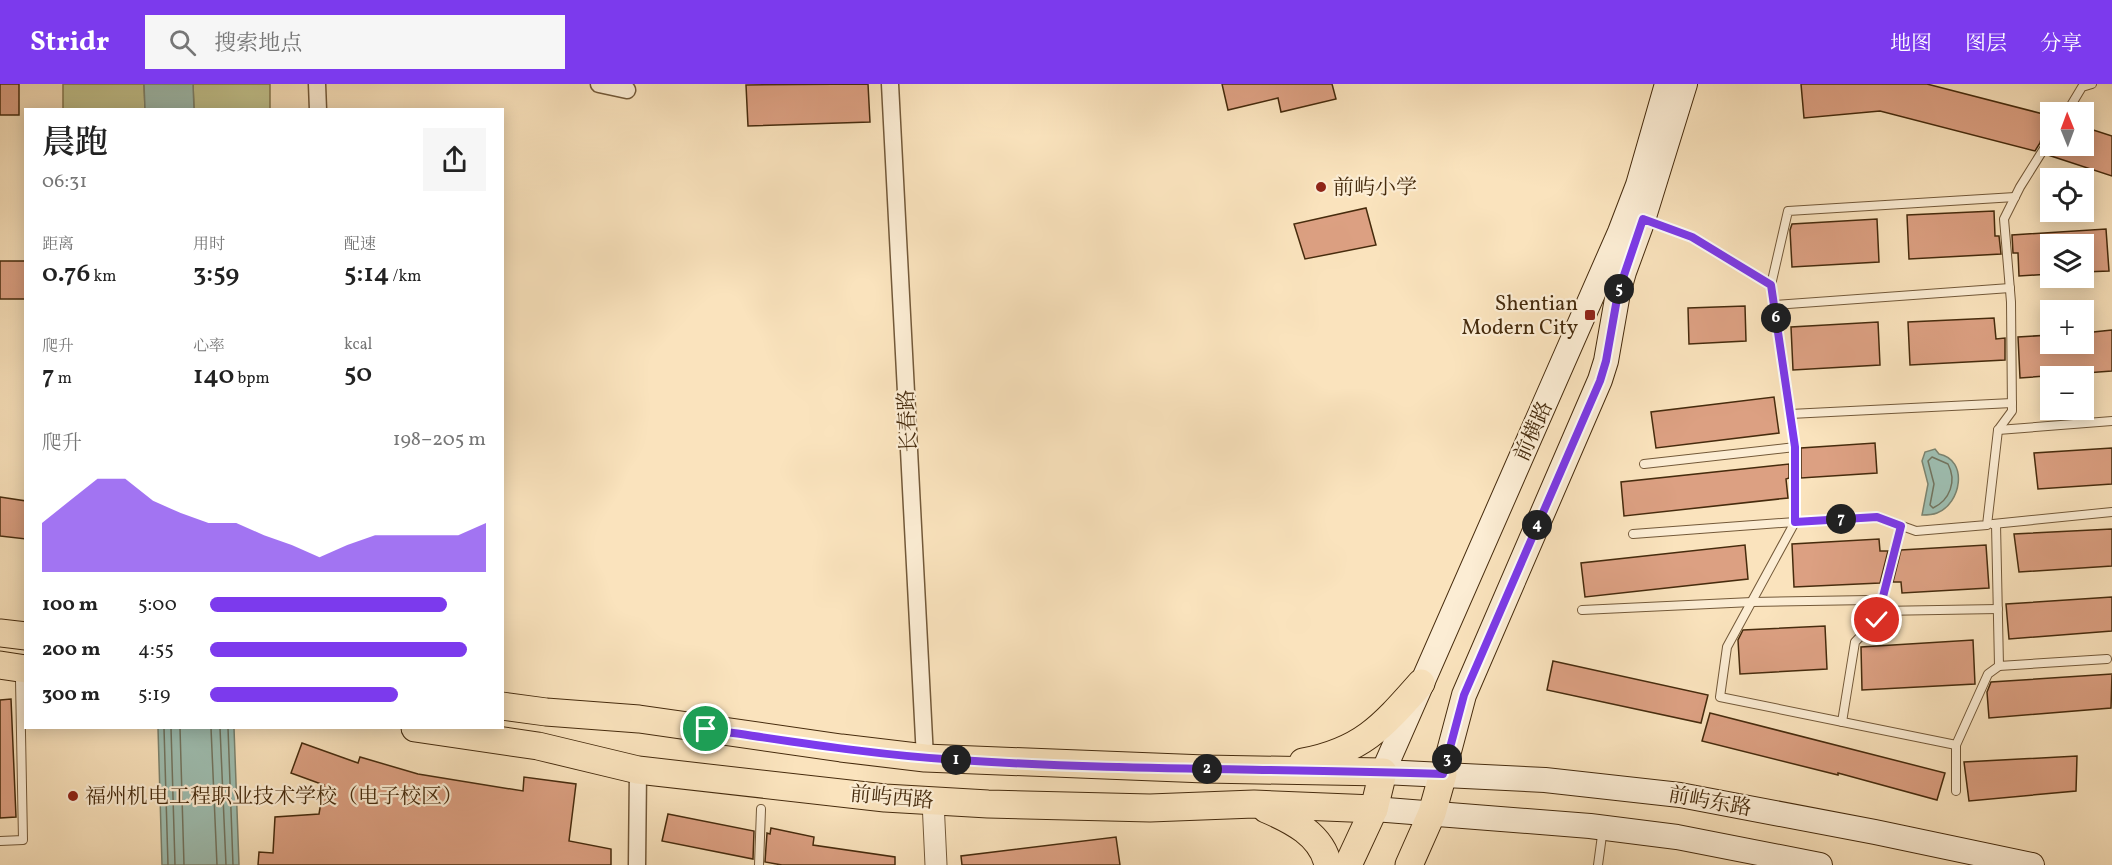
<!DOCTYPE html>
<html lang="zh">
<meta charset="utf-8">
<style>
:root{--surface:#fff;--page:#f6f6f6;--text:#222;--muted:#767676;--accent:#7c3aed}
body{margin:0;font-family:Vollkorn,"Noto Serif SC",serif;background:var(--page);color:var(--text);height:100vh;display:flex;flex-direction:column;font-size:22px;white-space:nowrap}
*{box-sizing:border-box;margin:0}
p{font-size:20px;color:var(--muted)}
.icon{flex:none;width:33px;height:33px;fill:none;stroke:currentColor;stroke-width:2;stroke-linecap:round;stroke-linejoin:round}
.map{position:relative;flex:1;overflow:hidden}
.details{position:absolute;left:24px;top:24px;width:480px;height:621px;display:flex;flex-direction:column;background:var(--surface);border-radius:0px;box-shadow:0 3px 15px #0003}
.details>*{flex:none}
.needle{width:39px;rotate:359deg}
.buttons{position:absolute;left:2040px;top:18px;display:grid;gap:12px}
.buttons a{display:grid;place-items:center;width:54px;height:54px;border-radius:0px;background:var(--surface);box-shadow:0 3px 15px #0003;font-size:30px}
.pin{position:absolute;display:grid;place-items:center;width:51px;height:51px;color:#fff;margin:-26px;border:3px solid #fff;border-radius:50%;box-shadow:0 2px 6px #0007}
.km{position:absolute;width:30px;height:30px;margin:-15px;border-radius:50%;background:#222;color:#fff;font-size:16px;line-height:30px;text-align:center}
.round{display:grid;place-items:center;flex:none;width:63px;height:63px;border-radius:0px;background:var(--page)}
.overview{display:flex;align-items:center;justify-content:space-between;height:102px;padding:0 18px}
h1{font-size:33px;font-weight:600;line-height:45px}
.stats{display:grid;grid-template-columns:repeat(3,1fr);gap:9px;height:102px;padding:6px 18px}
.stats div{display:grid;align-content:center}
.stats b{font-size:26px;font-weight:600}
.stats small{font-size:16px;font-weight:400}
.stats p{font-size:16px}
.chart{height:168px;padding:12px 18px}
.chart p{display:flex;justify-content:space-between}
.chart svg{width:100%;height:108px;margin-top:6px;fill:var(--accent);opacity:.7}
ul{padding:0 18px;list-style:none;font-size:20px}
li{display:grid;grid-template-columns:96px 72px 1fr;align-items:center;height:45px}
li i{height:15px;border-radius:8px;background:var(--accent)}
header{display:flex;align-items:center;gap:36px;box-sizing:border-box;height:84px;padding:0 30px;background:var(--accent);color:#fff}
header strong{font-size:28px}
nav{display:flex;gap:33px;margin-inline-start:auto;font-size:21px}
.search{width:420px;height:54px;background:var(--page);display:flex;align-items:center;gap:15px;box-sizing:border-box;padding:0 21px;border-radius:0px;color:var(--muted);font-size:22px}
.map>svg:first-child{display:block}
.green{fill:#c2c38e;stroke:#84774e;stroke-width:1.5}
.water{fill:#9ebeb1;stroke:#7b836f;stroke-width:1.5}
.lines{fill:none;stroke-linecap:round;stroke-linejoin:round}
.shore{stroke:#72745f;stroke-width:1.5}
.building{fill:#dca082;stroke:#462b0d;stroke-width:1.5}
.service-casing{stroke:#735939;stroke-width:10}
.minor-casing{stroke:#735939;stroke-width:19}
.tertiary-casing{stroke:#735939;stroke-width:23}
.secondary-casing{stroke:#462b0d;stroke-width:26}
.primary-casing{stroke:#462b0d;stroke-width:29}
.service{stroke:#fcedd4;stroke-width:8}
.minor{stroke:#fcedd4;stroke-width:16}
.tertiary{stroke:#fcedd4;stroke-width:21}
.secondary{stroke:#fcedd4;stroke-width:24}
.primary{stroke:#fae3bd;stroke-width:27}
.route-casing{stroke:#fff;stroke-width:12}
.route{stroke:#7c3aed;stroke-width:8}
.poi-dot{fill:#8f2418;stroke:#fcedd4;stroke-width:2}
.labels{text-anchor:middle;stroke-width:4.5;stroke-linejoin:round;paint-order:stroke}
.poi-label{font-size:21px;fill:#462b0d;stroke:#fcedd4;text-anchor:start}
.street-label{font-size:21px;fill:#462b0d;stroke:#fcedd4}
</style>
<header>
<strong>Stridr</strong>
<div class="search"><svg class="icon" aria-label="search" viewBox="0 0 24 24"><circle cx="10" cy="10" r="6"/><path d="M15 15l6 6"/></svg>搜索地点</div>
<nav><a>地图</a><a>图层</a><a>分享</a></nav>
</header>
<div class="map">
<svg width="2112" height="781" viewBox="0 0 2112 781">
<rect width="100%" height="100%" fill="#fae3bd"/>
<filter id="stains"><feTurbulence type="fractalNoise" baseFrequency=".00333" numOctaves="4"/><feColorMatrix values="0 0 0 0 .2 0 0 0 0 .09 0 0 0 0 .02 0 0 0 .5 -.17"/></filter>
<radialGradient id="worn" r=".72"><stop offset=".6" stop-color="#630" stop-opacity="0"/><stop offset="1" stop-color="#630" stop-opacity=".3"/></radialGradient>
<g class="green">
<polygon points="63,0 144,0 145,25 63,25"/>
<polygon points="193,0 270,0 270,25 194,25"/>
</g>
<g class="water">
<polygon points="144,0 193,0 194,25 145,25"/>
<path d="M1935,365L1939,370C1969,376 1961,420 1937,429C1932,431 1927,431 1922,431L1928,400L1922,377L1925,368Z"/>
<polygon points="158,644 234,644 239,781 162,781"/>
</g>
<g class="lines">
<g class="shore">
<path d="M1932,373L1948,380C1957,397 1950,416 1933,424L1930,421L1934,400L1928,377Z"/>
<polyline points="164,644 168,781"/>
<polyline points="171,644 175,781"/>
<polyline points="180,644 184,781"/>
<polyline points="211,644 217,781"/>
<polyline points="220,644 226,781"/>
<polyline points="228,644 233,781"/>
</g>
</g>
<g class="building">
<rect x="0" y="0" width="19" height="31"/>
<polygon points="868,0 870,38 748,42 746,1"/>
<polygon points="1222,0 1332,0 1336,15 1281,28 1278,14 1228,26"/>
<polygon points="1801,0 1927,0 2047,31 2040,59 2035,67 1880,27 1804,34"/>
<polygon points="2084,43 2112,52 2112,92 2048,71 2053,62 2084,62"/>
<polygon points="1366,124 1376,161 1305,175 1294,140"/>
<polygon points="1994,127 1995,152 1999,152 2001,170 1909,175 1907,131"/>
<polygon points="1877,135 1879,178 1792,183 1790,146 1792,140"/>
<polygon points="2106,145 2109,187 2084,188 2084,160 2050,160 2050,190 2019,192 2018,169 2013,169 2012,151"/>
<rect x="0" y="177" width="26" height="38"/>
<polygon points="1745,222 1746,257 1689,260 1688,224"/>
<polygon points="1994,234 1996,255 2005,254 2005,276 1910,281 1908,238"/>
<polygon points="1878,238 1880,281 1793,286 1791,243"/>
<polygon points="2112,246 2112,287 2020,294 2018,253 2050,251 2050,260 2084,260 2084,249"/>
<polygon points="1774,313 1779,349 1656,364 1651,328"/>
<polygon points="1875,359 1877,389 1801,394 1801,364"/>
<polygon points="2112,364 2112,400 2038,405 2034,369"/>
<polygon points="1789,380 1789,394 1786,395 1788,414 1624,432 1621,398"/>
<polygon points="0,413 26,417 26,455 0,452"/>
<polygon points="2112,445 2112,482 2019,488 2014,450"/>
<polygon points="1879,455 1880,467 1888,467 1880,499 1794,503 1792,460"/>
<polygon points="1745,461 1748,495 1585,513 1581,479"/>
<polygon points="1986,461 1989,504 1902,509 1901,498 1893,498 1901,466"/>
<polygon points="2112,513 2112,547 2009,555 2006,520"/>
<polygon points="1825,542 1827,585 1740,590 1738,556 1743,546"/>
<polygon points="1973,556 1975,600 1862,606 1861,563"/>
<polygon points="1553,577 1708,611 1701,639 1547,606"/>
<polygon points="2112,590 2111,624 1989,634 1987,608 1991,598"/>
<polygon points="11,615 16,733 0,734 0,616"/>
<polygon points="1710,629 1945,689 1937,716 1838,689 1838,691 1702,657"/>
<polygon points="302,659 358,679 360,673 418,690 523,707 524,693 576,700 569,757 611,765 611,781 258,781 259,768 273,769 275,733 319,730 324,701 291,689"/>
<polygon points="2077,672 2076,707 1969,717 1964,678"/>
<polygon points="668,730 754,747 753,775 662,757"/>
<polygon points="771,744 814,753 813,761 895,773 895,781 782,781 765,778 767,749 770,750"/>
<polygon points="1116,753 1120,781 962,781 961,772"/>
</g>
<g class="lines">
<defs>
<g id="service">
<polyline points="2067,28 2082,3 2092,0"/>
<polyline points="1644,136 1692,153 1771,201 1795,363 1795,438 1877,433 1916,447 1987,441 1998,346 2012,327 2011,218 2004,135 2020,103 2050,55"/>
<polyline points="1771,201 1788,127 2015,113"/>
<polyline points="1774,221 2010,204"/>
<polyline points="1790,330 2012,319"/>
<polyline points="1998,346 2112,337"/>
<polyline points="1644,380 1795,363"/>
<polyline points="1795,438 1727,563 1720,613 1956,661"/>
<polyline points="1993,440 2112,428"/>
<polyline points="1996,440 1999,582 2107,575"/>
<polyline points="1633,450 1795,438"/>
<polyline points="1582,526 1752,518 1870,516 1879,527 1998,525"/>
<polyline points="1842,638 1855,558 1877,535 1901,442"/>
<polyline points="1956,707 1956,661 1988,590 1999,582"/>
<polyline points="0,757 23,756 20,596"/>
<polyline points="759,781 761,725"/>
<polyline points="1598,781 1603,744"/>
</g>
<g id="minor">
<polyline points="317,0 318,26"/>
<polyline points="599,0 627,6"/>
<polyline points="890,0 925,674"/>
<polyline points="637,781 638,686"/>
</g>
<polyline id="tertiary" points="933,717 936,781"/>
<g id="secondary">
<polyline points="1667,0 1638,101 1620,148 1383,688 1545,696 1680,711 1875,748 2032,781"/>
<polyline points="1443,690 1464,611 1600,296 1606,277 1618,209 1624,188 1643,136 1685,0"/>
<polyline points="1374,725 1590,742 1677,753 1820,781"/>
</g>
<g id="primary">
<polyline points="0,549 26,552"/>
<polyline points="0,581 26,585"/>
<polyline points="502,622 546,628 639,635 841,664 925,674 1205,685 1383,688 1374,725 1348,781"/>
<polyline points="415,644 538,662 638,686 885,714 988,720 1150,724 1254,720 1374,725"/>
<path d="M1303,678C1362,667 1383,642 1421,599"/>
<path d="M1266,725C1292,736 1322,751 1328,781"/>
<polyline points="1409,781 1432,729 1443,690"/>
</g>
</defs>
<use href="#service" class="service-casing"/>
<use href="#minor" class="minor-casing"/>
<use href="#tertiary" class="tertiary-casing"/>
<use href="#secondary" class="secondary-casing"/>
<use href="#primary" class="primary-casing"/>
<use href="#service" class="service"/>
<use href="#minor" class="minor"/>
<use href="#tertiary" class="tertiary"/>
<use href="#secondary" class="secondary"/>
<use href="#primary" class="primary"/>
</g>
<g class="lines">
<defs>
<path id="route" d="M706,645C790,657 874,671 958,676C1120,687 1282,684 1443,690L1464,611L1600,297L1606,277L1618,209L1643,135L1692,153L1771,201L1795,363V438L1877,433L1901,442L1877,536"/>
</defs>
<use href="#route" class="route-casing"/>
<use href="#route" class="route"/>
</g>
<g class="poi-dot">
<circle cx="1321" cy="103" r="6"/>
<rect x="1584" y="225" width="12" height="12" rx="3"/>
<circle cx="73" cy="712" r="6"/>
</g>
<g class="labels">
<g class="poi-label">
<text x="1333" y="110">前屿小学</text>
<text x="1578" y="226" text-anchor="end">Shentian<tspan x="1578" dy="24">Modern City</tspan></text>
<text x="85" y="719">福州机电工程职业技术学校（电子校区）</text>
</g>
<g class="street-label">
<text transform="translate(907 337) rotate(-93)" y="7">长春路</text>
<text transform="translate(1533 347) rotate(-66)" y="7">前横路</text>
<text transform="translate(892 713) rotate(5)" y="7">前屿西路</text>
<text transform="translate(1710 717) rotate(10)" y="7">前屿东路</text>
</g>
</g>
<rect width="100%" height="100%" filter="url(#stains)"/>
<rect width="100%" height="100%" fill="url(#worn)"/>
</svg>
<div class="buttons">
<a><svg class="needle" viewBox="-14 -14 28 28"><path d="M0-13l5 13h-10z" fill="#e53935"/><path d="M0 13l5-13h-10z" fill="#767676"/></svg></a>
<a><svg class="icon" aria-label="locate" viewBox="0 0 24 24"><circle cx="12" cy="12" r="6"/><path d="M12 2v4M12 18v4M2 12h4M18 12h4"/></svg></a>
<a><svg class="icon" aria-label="layers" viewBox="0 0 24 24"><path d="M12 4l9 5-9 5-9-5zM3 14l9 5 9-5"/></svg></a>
<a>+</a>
<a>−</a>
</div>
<div class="pin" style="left:706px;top:645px;background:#1e9e55"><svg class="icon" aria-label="arrive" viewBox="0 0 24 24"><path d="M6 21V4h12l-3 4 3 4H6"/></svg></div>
<div class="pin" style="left:1877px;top:536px;background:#d93025"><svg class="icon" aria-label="check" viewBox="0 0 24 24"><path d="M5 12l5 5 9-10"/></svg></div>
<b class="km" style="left:956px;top:676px">1</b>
<b class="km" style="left:1207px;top:685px">2</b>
<b class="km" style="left:1447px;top:675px">3</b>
<b class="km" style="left:1537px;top:441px">4</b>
<b class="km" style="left:1619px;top:205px">5</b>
<b class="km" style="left:1776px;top:234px">6</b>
<b class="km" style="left:1841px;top:435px">7</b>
<section class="details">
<div class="overview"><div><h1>晨跑</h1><p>06:31</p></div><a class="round"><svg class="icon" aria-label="share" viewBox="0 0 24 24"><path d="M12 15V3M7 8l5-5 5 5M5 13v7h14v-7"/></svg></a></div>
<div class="stats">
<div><p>距离</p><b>0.76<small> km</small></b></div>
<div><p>用时</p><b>3:59</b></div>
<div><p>配速</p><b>5:14<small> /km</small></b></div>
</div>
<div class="stats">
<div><p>爬升</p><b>7<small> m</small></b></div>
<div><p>心率</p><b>140<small> bpm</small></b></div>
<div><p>kcal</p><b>50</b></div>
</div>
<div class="chart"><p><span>爬升</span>198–205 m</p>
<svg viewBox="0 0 160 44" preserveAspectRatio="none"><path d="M0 44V24L10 15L20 6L30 6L40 15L50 20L60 24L70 24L80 29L90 33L100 38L110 33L120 29L130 29L140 29L150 29L160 24V44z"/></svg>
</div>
<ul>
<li><b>100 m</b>5:00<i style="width:86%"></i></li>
<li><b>200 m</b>4:55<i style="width:93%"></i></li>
<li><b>300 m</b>5:19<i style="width:68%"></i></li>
</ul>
</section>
</div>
